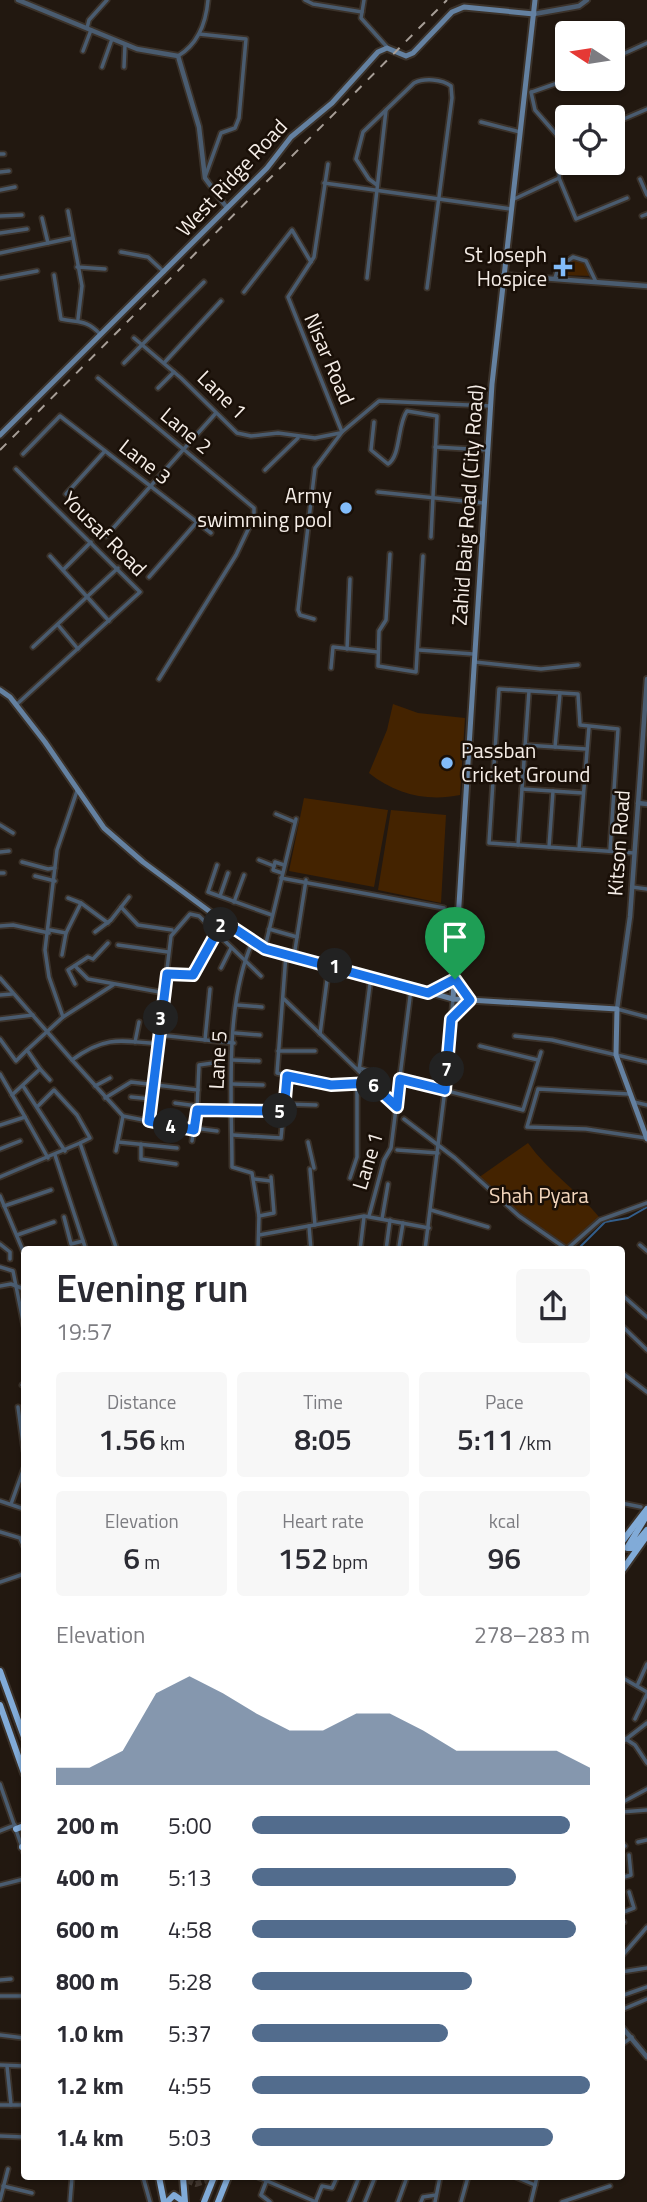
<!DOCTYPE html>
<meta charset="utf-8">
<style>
:root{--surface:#fff;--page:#f7f7f7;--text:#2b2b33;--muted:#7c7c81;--accent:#526c8d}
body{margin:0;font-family:"Titillium Web",sans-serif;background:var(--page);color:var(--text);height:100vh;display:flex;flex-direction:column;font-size:26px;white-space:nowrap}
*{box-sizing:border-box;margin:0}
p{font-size:23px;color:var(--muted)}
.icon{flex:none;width:38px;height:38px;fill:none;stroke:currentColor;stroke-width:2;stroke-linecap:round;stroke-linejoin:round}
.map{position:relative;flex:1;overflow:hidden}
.sheet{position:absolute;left:21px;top:1246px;width:604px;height:934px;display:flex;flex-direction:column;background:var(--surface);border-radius:7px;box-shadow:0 2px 5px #0004}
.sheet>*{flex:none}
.needle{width:46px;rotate:282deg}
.tools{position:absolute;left:555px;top:21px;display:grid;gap:14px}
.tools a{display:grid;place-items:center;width:70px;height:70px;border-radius:7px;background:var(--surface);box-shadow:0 2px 5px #0004;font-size:35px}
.pin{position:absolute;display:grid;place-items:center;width:60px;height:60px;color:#fff;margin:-72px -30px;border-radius:50% 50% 50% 0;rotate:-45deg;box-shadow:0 0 7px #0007}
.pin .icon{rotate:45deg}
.km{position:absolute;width:35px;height:35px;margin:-18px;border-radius:50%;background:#222;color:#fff;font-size:19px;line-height:35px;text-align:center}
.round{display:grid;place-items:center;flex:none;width:74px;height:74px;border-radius:7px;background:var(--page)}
.headline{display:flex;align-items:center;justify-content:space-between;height:119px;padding:0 35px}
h1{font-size:38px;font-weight:600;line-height:52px}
.figures{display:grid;grid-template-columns:repeat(3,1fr);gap:10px;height:119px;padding:7px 35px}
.figures div{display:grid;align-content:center;border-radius:7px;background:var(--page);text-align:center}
.figures b{font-size:30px;font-weight:600}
.figures small{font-size:19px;font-weight:400}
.figures p{font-size:19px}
.chart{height:196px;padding:14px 35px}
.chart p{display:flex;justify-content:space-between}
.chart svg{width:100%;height:126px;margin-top:7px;fill:var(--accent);opacity:.7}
ul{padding:0 35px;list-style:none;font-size:23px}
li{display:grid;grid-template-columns:112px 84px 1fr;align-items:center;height:52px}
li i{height:18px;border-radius:9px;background:var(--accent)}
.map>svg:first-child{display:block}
.green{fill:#442300}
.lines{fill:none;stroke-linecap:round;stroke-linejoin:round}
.stream{stroke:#335e8b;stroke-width:2}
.trunk-tunnel{stroke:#423830;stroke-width:6;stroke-dasharray:6 3;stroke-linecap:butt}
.minor-casing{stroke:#3b322a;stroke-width:7}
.tertiary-casing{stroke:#3b322a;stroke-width:8}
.secondary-casing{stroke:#3b322a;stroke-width:9}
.trunk-casing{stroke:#3b322a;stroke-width:10}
.minor{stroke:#4a5c70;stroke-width:3.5}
.tertiary{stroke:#4a5c70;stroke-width:4.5}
.secondary{stroke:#6481a1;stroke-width:5}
.trunk{stroke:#81abd8;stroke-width:6}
.rail{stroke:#a79e97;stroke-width:2;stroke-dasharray:9 9;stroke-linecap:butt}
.trunk-bridge-casing{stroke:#3b322a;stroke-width:10;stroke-linecap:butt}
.trunk-bridge{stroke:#81abd8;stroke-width:6}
.route-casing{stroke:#fff;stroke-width:14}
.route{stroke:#1a73e8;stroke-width:9}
.poi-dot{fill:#82bcfa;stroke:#190f07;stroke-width:2.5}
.labels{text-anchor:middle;stroke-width:5;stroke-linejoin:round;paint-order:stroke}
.street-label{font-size:21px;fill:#f5ede7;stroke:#190f07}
.poi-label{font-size:21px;fill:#f5ede7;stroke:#190f07;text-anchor:end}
.park-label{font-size:21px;fill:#f4d7be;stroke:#190f07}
</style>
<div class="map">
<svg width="647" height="2202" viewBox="0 0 647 2202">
<rect width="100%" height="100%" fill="#221810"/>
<g class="green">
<polygon points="573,257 586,261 594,276 556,275 558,268"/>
<path d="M393,704L418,713L465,718L460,795C427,802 395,794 369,773L387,730Z"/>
<polygon points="304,798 388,810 374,887 289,871"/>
<polygon points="391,810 446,815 441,903 378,890"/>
<path d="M528,1143C548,1171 578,1191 600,1218L567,1249L519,1216L478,1178Z"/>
</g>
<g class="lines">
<polyline class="stream" points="577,1250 605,1222 628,1218 647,1207"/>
<polyline class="trunk-tunnel" points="179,2177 196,2184 214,2178"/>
<defs>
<g id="minor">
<polyline points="305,0 313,4 362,12"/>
<polyline points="364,0 361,18 387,47"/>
<polyline points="87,28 89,20 107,0"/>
<polyline points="199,34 246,39 239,118 235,128 221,133 205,177"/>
<polyline points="83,51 91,30"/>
<path d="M178,56C198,44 206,23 208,0"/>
<polyline points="612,59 647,43"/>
<polyline points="102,67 112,39"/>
<polyline points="124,67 125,45"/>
<polyline points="531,92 535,110 562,141"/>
<polyline points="532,92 569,79"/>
<polyline points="481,122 520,132"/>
<polyline points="612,124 647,109"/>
<polyline points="0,154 4,154"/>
<polyline points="328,164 314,257 288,297 342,432"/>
<polyline points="0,172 9,171"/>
<polyline points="559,178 576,219 627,198"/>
<polyline points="640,179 647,195"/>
<polyline points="324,183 511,209"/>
<path d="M377,185L369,179L356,159L363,132L414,83C424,78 442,79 451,86L452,98L427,288"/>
<polyline points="0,190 15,187"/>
<polyline points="512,200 559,178 562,141 567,139"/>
<polyline points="68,211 82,286 78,319"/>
<polyline points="0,216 22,215"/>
<polyline points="642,216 647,214"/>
<polyline points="42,218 48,243"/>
<polyline points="0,233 27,229"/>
<polyline points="121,252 148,257 164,272"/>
<polyline points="0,253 72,238"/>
<polyline points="77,267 105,269"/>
<path d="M54,275L61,319C78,323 86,319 100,334"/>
<polyline points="0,278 37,271"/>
<polyline points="367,278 386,110"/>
<polyline points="555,278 558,268 573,257 586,261 596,282"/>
<polyline points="244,292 292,230 311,262"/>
<polyline points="134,338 181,378 237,433 251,436 278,433 315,438 340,433"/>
<polyline points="124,363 204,282"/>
<polyline points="164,363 221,301"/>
<polyline points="98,378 254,508 254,517 236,555 159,679"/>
<polyline points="158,388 174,372"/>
<path d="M374,422L371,450L388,464C401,456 397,425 407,411L437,416L431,537"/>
<polyline points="435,447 487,450"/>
<polyline points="23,454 60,416 211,533"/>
<polyline points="16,469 140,592 16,705"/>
<polyline points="265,470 298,438"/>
<polyline points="378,492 483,503"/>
<polyline points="66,494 105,451"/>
<polyline points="106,536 216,413"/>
<polyline points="390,554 386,620 379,631 378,666 416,672 423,556"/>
<polyline points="50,556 109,621"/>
<polyline points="63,570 91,542"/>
<polyline points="149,577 197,522"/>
<polyline points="314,619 300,615 298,610 315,468 342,432 379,401 491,406"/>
<polyline points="58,625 78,649"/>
<polyline points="33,647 118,568"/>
<polyline points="347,649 350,579"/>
<polyline points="419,650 473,654"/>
<polyline points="475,662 541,669 578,665"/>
<polyline points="331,668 333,647 378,652"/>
<polyline points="525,745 586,749"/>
<polyline points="555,747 560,693"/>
<polyline points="522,789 583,793"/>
<polyline points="276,814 295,822"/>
<polyline points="0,825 13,833"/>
<polyline points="518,845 529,691"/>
<polyline points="549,847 553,791"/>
<polyline points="579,849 589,727"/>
<polyline points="610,851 618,729 580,725 578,694 499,689 489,843 490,843 634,853"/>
<polyline points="0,852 9,851"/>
<polyline points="259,860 274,866"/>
<polyline points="22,862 48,869 55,868"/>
<polyline points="217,865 208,892 272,915"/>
<polyline points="0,873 4,873"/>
<polyline points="282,873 273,870 275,862 284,865"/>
<polyline points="35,876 55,881"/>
<polyline points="281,878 444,908 445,919"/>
<polyline points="632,887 647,889"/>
<polyline points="220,896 228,873"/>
<polyline points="68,898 81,903 108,923"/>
<polyline points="234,902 244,875"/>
<polyline points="121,907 138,925 172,930"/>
<polyline points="0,926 13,925 49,933"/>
<polyline points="269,929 297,937"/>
<polyline points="50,930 66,933"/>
<polyline points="95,932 111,920 129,897"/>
<path d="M252,943C224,1006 232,1099 232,1167L252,1173L259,1216L258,1250"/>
<polyline points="118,945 168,952"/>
<polyline points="265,947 296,819"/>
<polyline points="295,950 306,880"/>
<polyline points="286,954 277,1073 331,1085 371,1083"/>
<polyline points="62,955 66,933 81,903"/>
<polyline points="75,966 88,979 165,993"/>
<polyline points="221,968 231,948"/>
<polyline points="167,974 193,975 223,921"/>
<path d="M0,978L72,1060C104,1036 120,1040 158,1044L171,936L190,914L199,916L261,976"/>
<polyline points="75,984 68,970 88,957 93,959 108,943"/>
<polyline points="0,995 12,994"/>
<polyline points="284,999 396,1107"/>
<polyline points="237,1005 262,1007"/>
<polyline points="617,1009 647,1017"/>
<polyline points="63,1017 49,977 45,950 57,850 77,791"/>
<polyline points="0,1019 33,1015"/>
<polyline points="235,1033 260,1035"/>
<polyline points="320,1034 329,965"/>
<polyline points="159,1035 234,1043"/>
<polyline points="515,1036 552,1040 647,1062"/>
<polyline points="0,1039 16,1061 27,1050"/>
<polyline points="205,1040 210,989"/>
<polyline points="135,1042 139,1022"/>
<polyline points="480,1046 538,1060"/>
<polyline points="278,1051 315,1051"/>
<polyline points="72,1060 123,1116 194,1130"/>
<polyline points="233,1060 259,1061"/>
<polyline points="359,1068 379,1074"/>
<polyline points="40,1069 50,1080"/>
<polyline points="359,1071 371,976"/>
<polyline points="0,1074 25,1117 0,1125"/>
<polyline points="400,1079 523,1110 541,1052"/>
<polyline points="232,1084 263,1085"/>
<polyline points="23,1086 65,1151"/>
<polyline points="95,1086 110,1078"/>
<polyline points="629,1094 538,1089 527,1127 586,1129 646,1138"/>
<polyline points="12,1095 40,1069 27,1050 63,1017 113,985"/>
<polyline points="131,1097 151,1099"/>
<polyline points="105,1098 131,1082 198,1090"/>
<polyline points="634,1102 647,1105"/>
<polyline points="175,1103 197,1106"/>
<polyline points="284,1104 316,1105"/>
<polyline points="37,1107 54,1090 77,1115 90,1138 80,1143"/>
<polyline points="197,1109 284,1111"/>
<polyline points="25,1117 48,1158"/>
<polyline points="404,1119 455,1158 519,1216 568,1250"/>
<polyline points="149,1121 158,1044"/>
<polyline points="194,1128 217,1131"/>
<polyline points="233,1135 281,1138 287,1076"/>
<polyline points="192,1141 197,1109 199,1065 220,1062"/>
<polyline points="118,1142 177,1148"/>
<polyline points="308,1142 314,1168"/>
<polyline points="141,1144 141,1159 176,1164"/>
<polyline points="0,1149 20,1141"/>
<polyline points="397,1150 438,1153"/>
<polyline points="116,1151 123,1116"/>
<polyline points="55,1155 86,1250"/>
<polyline points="310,1169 315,1225"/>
<polyline points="0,1177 80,1143 117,1250"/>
<polyline points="350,1178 357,1157 357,1085"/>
<polyline points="254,1179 271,1181"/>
<polyline points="0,1196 24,1253"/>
<polyline points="4,1206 51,1190"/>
<polyline points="431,1210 488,1227"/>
<polyline points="259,1216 274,1213 271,1177"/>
<polyline points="369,1216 384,1160 391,1148 411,989"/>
<polyline points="64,1217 71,1244 83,1241"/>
<polyline points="382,1219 388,1184"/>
<polyline points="309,1226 311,1250"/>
<polyline points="17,1235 54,1222"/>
<polyline points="259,1235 364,1216 429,1228"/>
<polyline points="0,1244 10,1252 10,1259"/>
<polyline points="640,1245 647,1251"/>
<polyline points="399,1247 403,1223"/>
<polyline points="567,1249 600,1220 647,1203"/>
<polyline points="301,1250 311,1248"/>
<polyline points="360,1250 364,1217"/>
<polyline points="386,1250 390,1220"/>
<polyline points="425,1250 445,1089 453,999"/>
<polyline points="0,1267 13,1271 24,1326"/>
<polyline points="0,1286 11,1284 24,1289"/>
<polyline points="621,1294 647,1317"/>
<polyline points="621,1325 647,1350"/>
<polyline points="621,1372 647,1392"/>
<polyline points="22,1385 24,1386"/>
<polyline points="18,1407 24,1451"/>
<polyline points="0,1501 24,1509"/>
<polyline points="621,1503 641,1507"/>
<polyline points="11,1504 24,1468"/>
<polyline points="0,1532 20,1538 24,1547"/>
<polyline points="0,1582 24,1574"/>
<polyline points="621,1677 647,1692"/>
<polyline points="637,1686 647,1664"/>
<polyline points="635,1719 647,1694"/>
<polyline points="621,1736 635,1745 647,1763"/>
<polyline points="621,1743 647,1723"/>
<polyline points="0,1784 24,1853"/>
<polyline points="621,1803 647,1789"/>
<polyline points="621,1812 647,1810"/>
<polyline points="0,1831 15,1825"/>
<polyline points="621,1842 625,1846"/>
<polyline points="638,1842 647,1840"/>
<polyline points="621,1878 631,1875 629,1855"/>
<polyline points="0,1885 24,1879"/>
<polyline points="621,1913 634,1908 629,1892"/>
<polyline points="621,1923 624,1922"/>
<polyline points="621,1957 647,1927"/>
<polyline points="621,1972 647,1968"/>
<polyline points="0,1980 11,1979"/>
<polyline points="0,1996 24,1996"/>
<polyline points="621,1996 647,1987"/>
<polyline points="621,2010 647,1999"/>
<polyline points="0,2035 24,2038"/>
<polyline points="621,2045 632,2037"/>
<polyline points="0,2065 24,2066"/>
<polyline points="7,2066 11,2105"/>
<polyline points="0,2105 24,2105"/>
<polyline points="0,2136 24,2137"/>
<polyline points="143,2177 150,2202"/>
<polyline points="258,2177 316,2202"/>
<polyline points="516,2177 535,2185"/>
<polyline points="266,2182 261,2195 270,2202"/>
<polyline points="3,2186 32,2193"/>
<polyline points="0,2200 8,2169"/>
<polyline points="316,2201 322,2186 332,2188 337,2177"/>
<polyline points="70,2202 72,2177"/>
<polyline points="349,2202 359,2177"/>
<polyline points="365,2202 375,2177"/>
<polyline points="398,2202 407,2177"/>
<polyline points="421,2202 423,2197 436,2195"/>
<polyline points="435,2202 440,2177"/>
<polyline points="461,2202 468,2177"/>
<polyline points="531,2202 537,2177"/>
<polyline points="562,2202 610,2186"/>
</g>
<g id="tertiary">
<polyline points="18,0 137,49 178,56 199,127 205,178 227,208"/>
<polyline points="534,14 579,6 587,0"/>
<polyline points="503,275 647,286"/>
<polyline points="638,803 647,804"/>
<polyline points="429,993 455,979 470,1000 451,1019"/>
<polyline points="617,1009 630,917 647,679"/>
<polyline points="621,2026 647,2057"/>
</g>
<g id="secondary">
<polyline points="0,435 267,168 291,137 332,103 378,52 387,48 406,56 413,53 452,12 464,7 534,14"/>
<polyline points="0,690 10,697 45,742 104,828 143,862 252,943 453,999 617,1009 616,1055 647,1139"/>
<polyline points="453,999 492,384 535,0"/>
</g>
<g id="trunk">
<polyline points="647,1515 627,1548 632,1548 647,1530"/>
<polyline points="621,1543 647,1509"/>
<polyline points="621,1572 646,1537"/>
<polyline points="0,1671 24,1737"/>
<polyline points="0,1705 24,1773"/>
<polyline points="16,1829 24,1826"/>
<polyline points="22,1847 24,1847"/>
<polyline points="159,2177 164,2202"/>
<polyline points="183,2177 185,2202"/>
<polyline points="167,2202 174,2195 184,2202"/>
<polyline points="218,2202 228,2177"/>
</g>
</defs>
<use href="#minor" class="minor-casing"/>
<use href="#tertiary" class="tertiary-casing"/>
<use href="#secondary" class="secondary-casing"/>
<use href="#trunk" class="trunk-casing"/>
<use href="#minor" class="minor"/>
<use href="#tertiary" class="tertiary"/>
<use href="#secondary" class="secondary"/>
<use href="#trunk" class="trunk"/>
<polyline class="rail" points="0,450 447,0"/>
<defs>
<polyline id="trunk-bridge" points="204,2202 214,2177"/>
</defs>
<use href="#trunk-bridge" class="trunk-bridge-casing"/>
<use href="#trunk-bridge" class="trunk-bridge"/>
</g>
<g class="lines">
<defs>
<polygon id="route" points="223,921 265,949 428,993 455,979 470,1000 451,1019 445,1090 400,1079 397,1107 371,1083 331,1085 287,1076 284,1111 197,1110 194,1130 149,1121 167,974 193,975"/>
</defs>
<use href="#route" class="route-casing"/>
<use href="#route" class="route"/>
</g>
<g class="poi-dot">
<path d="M559.5 256.5h7v7h7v7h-7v7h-7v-7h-7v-7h7z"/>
<circle cx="346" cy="508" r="7"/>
<circle cx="447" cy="763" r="7"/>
</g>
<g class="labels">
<g class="street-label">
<text transform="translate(232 178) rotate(-47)" y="7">West Ridge Road</text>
<text transform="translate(329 359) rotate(67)" y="7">Nisar Road</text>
<text transform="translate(222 395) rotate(44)" y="7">Lane 1</text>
<text transform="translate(186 431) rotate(40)" y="7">Lane 2</text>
<text transform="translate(145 462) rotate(38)" y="7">Lane 3</text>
<text transform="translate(468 505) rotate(-86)" y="7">Zahid Baig Road (City Road)</text>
<text transform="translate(104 534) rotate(45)" y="7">Yousaf Road</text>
<text transform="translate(619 843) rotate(-86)" y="7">Kitson Road</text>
<text transform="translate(218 1060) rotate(-87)" y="7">Lane 5</text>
<text transform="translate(368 1161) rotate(-73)" y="7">Lane 1</text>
</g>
<g class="poi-label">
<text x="547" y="262">St Joseph<tspan x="547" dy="24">Hospice</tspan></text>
<text x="332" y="503">Army<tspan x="332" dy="24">swimming pool</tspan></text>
<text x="461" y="758" text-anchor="start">Passban<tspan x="461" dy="24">Cricket Ground</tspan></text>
</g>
<g class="park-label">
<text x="539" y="1203">Shah Pyara</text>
</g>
</g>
</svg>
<div class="tools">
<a><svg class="needle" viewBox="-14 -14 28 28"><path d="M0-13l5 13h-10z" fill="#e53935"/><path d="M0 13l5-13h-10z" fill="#7c7c81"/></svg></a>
<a><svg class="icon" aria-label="locate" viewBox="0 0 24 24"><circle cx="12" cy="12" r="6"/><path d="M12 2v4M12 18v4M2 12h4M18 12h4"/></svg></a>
</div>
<div class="pin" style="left:455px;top:979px;background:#1e9e55"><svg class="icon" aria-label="arrive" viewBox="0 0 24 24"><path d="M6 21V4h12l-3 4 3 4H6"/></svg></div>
<b class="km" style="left:335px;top:966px">1</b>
<b class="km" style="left:221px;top:925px">2</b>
<b class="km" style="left:161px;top:1018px">3</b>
<b class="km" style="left:171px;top:1126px">4</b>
<b class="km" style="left:280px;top:1111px">5</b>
<b class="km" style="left:374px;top:1085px">6</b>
<b class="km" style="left:447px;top:1069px">7</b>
<section class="sheet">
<div class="headline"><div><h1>Evening run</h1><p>19:57</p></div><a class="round"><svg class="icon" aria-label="share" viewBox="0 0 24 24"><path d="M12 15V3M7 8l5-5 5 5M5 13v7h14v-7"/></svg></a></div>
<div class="figures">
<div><p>Distance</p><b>1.56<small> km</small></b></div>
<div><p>Time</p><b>8:05</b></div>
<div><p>Pace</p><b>5:11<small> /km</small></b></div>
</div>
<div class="figures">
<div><p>Elevation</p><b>6<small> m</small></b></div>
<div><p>Heart rate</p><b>152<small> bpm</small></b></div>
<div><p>kcal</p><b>96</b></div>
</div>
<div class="chart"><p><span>Elevation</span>278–283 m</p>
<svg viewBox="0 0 160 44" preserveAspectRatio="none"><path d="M0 44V38L10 38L20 32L30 12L40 6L50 12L60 19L70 25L80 25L90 19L100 19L110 25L120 32L130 32L140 32L150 32L160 38V44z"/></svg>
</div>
<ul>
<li><b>200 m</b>5:00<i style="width:94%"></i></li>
<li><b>400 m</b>5:13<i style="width:78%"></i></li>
<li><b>600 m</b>4:58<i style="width:96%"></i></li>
<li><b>800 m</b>5:28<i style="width:65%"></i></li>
<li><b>1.0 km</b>5:37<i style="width:58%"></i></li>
<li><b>1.2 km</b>4:55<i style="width:100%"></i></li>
<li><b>1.4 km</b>5:03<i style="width:89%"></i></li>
</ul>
</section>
</div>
